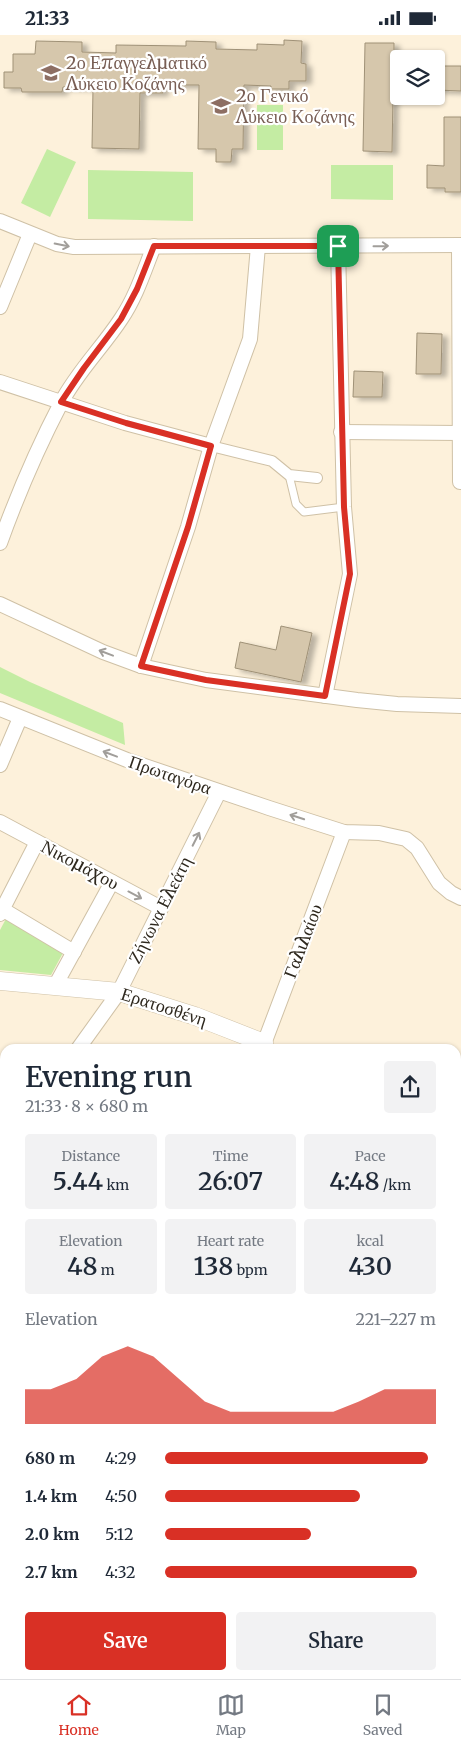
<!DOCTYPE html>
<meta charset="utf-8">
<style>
:root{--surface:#fff;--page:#f2f2f3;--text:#1f2937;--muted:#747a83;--line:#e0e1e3;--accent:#d93025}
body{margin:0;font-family:Merriweather,serif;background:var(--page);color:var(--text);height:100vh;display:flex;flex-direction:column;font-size:19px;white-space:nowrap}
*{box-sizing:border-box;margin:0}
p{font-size:16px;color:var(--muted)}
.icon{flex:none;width:28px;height:28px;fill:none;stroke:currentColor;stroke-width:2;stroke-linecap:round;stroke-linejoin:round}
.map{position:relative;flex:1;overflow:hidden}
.drawer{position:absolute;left:0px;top:1009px;width:461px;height:636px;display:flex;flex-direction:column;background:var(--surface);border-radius:15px 15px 0 0;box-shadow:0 1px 4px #0004}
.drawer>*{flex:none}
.controls{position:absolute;left:390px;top:15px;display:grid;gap:10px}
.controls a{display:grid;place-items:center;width:55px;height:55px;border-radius:5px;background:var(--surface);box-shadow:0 1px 4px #0004;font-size:25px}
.pin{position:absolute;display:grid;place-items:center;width:42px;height:42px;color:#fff;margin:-21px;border-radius:10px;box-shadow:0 2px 8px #0006}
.round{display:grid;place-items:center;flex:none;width:52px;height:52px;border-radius:5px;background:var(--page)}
.headline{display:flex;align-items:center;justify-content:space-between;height:85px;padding:0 25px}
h1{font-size:28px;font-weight:600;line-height:38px}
.metrics{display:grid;grid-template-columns:repeat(3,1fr);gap:8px;height:85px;padding:5px 25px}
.metrics div{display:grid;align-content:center;border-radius:5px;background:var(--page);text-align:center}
.metrics b{font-size:25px;font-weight:600}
.metrics small{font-size:14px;font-weight:400}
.metrics p{font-size:14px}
.chart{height:140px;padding:10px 25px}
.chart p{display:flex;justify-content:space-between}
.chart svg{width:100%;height:90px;margin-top:5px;fill:var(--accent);opacity:.7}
.button{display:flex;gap:10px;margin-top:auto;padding:10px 25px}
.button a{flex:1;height:58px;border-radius:5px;background:var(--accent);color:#fff;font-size:20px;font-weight:600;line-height:58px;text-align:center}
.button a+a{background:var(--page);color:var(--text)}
ul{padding:0 25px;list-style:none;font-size:16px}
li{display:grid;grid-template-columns:80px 60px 1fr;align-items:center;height:38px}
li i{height:12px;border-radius:6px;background:var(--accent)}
.status{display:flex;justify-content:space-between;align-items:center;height:35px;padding:0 25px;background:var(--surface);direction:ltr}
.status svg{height:14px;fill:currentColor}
.dock{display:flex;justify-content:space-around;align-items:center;height:70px;border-top:1px solid var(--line);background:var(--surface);font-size:14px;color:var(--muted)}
.dock a{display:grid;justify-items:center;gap:2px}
.dock .on{color:var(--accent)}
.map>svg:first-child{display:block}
.green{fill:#c4eca3}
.building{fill:#d6c7ac;stroke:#9f9177;filter:url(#shadow)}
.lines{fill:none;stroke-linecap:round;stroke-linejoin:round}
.service-casing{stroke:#cfc1a6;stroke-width:9}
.pedestrian-casing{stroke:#cfc1a6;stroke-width:12}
.minor-casing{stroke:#cfc1a6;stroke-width:16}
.tertiary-casing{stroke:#cfc1a6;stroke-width:19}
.service{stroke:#fff;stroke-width:7}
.pedestrian{stroke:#fff;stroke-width:10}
.minor{stroke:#fff;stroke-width:14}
.tertiary{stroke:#fff;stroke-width:18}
.oneway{stroke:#a19e9a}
.route-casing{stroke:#fff;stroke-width:10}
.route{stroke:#d93025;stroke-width:6}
.labels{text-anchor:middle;stroke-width:4.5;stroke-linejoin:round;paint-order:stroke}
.education-label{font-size:18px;fill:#785e54;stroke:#fff;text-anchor:start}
.street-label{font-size:18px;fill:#2e281e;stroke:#fff}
</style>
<div class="status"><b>21:33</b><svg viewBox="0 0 49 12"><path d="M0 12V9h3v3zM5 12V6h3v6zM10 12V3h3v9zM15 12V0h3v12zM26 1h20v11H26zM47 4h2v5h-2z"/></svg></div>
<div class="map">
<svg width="461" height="1644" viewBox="0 0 461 1644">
<defs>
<filter id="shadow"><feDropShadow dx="5.5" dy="3" stdDeviation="2.5" flood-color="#0004"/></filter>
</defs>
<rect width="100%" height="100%" fill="#fdf1db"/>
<g class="green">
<rect x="257" y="70" width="26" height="45"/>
<polygon points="47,114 76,127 50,182 21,168"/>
<polygon points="331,130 393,130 393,165 331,164"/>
<polygon points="88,135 193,137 193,186 88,184"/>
<polygon points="0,632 30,647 123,688 125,710 0,658"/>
<polygon points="7,882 64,916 51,940 0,935 0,895"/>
</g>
<g class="building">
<polygon points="284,5 302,6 301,28 306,29 306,46 289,46 289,54 271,54 271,51 244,50 243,114 232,114 231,127 216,127 216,114 198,114 199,50 163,50 163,58 140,58 139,114 92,113 93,53 63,52 62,57 22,57 21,53 4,53 4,37 13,37 13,19 35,19 36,6 82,7 82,17 116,18 116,10 186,11 186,6 216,7 216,14 257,15 257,9 284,10"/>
<polygon points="365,8 394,8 394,18 399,18 399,62 393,62 392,117 363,116"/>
<polygon points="436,31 461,31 461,56 436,55"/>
<polygon points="444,82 461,82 461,157 445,157 445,153 427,153 427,130 444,131"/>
<polygon points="417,298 442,299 441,339 416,339"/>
<polygon points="354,336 383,337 382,362 353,362"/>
<polygon points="281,591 312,598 301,647 235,633 240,607 276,615"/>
</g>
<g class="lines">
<defs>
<polyline id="service" points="289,440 296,469 304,477 344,472"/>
<polyline id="pedestrian" points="211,411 272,426 289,440 317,443"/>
<g id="minor">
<polyline points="0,186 57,209 74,212 461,210"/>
<polyline points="459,210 460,447"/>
<polyline points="0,272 30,199"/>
<polyline points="0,347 125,388 211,411"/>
<polyline points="341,397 460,398"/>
<path d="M0,508C17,461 38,412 61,368C77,337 102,313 121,284C136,262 144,236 154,211"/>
<polyline points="0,569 103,617 141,631 206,645 357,665 397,669 461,671"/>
<polyline points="141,631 188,492 211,411 250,304 258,211"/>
<polyline points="325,661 350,539 344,472 338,211"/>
<polyline points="0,674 127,725 269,773 344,797 379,798 406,804 417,813 439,848 451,858 461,863"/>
<polyline points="0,730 20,683"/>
<polyline points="0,787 161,873"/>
<polyline points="2,874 74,917"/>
<polyline points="0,879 37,807"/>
<polyline points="55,951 112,847"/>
<polyline points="78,1014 119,957 219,757"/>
<polyline points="262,1014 344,797"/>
<polyline points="0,1104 5,1105"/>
<polyline points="0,1128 5,1118"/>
<polyline points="0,1181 5,1180"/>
</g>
<polyline id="tertiary" points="0,946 119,957 195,981 264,1008"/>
</defs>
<use href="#service" class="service-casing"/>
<use href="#pedestrian" class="pedestrian-casing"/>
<use href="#minor" class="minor-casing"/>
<use href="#tertiary" class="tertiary-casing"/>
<use href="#service" class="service"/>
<use href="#pedestrian" class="pedestrian"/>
<use href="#minor" class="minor"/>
<use href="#tertiary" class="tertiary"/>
</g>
<defs><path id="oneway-shaft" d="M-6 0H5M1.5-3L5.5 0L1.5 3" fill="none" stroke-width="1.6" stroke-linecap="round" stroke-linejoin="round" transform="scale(1.25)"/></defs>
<g class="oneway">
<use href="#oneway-shaft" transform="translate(62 210) rotate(11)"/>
<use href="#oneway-shaft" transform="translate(381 211) rotate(-1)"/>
<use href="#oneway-shaft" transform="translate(106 618) rotate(-159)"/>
<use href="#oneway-shaft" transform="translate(110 719) rotate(-159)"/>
<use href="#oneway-shaft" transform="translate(297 782) rotate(-162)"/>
<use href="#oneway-shaft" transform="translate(196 804) rotate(-63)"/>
<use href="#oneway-shaft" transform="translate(135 860) rotate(28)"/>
</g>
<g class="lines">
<defs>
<polygon id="route" points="154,211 338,211 344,472 350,539 325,661 206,645 141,631 188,492 211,411 126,388 61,367 84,333 121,284 137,254"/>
</defs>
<use href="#route" class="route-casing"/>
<use href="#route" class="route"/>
</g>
<defs>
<symbol id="school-bare" viewBox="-9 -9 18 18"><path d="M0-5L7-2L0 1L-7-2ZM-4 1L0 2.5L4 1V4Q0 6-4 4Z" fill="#8d6e63" stroke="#fff" stroke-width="2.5" paint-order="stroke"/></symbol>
</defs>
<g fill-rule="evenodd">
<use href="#school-bare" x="37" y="24" width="28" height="28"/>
<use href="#school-bare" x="207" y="57" width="28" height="28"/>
</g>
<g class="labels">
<g class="education-label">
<text x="66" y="34">2ο Επαγγελματικό<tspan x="66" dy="21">Λύκειο Κοζάνης</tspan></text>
<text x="236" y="67">2ο Γενικό<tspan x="236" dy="21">Λύκειο Κοζάνης</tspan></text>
</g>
<g class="street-label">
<text transform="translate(170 740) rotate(19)" y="6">Πρωταγόρα</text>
<text transform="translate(80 830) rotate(28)" y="6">Νικομάχου</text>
<text transform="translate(160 875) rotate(-63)" y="6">Ζήνωνα Ελεάτη</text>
<text transform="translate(303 906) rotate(-69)" y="6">Γαλιλαίου</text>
<text transform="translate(164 972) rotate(18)" y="6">Ερατοσθένη</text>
</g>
</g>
</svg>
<div class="controls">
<a><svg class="icon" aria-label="layers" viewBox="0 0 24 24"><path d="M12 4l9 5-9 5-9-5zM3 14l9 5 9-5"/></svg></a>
</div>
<div class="pin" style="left:338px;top:211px;background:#1e9e55"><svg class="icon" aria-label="arrive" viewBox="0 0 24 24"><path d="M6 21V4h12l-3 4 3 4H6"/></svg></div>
<section class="drawer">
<div class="headline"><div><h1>Evening run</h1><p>21:33 · 8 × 680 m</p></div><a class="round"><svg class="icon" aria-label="share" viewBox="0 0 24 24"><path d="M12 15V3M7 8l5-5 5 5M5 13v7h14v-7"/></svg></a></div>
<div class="metrics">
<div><p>Distance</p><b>5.44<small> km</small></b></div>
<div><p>Time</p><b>26:07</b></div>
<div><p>Pace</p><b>4:48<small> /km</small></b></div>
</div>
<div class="metrics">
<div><p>Elevation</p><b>48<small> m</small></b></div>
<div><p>Heart rate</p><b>138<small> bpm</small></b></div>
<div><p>kcal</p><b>430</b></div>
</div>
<div class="chart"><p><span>Elevation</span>221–227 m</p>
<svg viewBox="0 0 160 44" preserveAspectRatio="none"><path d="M0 44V27L10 27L20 22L30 11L40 6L50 11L60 22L70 33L80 38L90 38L100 38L110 38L120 38L130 33L140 27L150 27L160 27V44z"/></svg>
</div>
<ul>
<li><b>680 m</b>4:29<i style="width:97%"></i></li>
<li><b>1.4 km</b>4:50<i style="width:72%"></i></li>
<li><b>2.0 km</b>5:12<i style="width:54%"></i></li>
<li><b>2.7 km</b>4:32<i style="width:93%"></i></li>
</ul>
<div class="button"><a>Save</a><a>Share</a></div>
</section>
</div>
<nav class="dock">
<a class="on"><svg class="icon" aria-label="home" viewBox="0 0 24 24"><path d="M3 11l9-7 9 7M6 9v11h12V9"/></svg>Home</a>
<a><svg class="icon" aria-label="map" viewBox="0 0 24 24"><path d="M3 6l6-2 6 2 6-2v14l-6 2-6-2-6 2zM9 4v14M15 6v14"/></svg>Map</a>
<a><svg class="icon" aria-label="saved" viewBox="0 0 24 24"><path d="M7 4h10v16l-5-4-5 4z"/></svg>Saved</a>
</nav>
